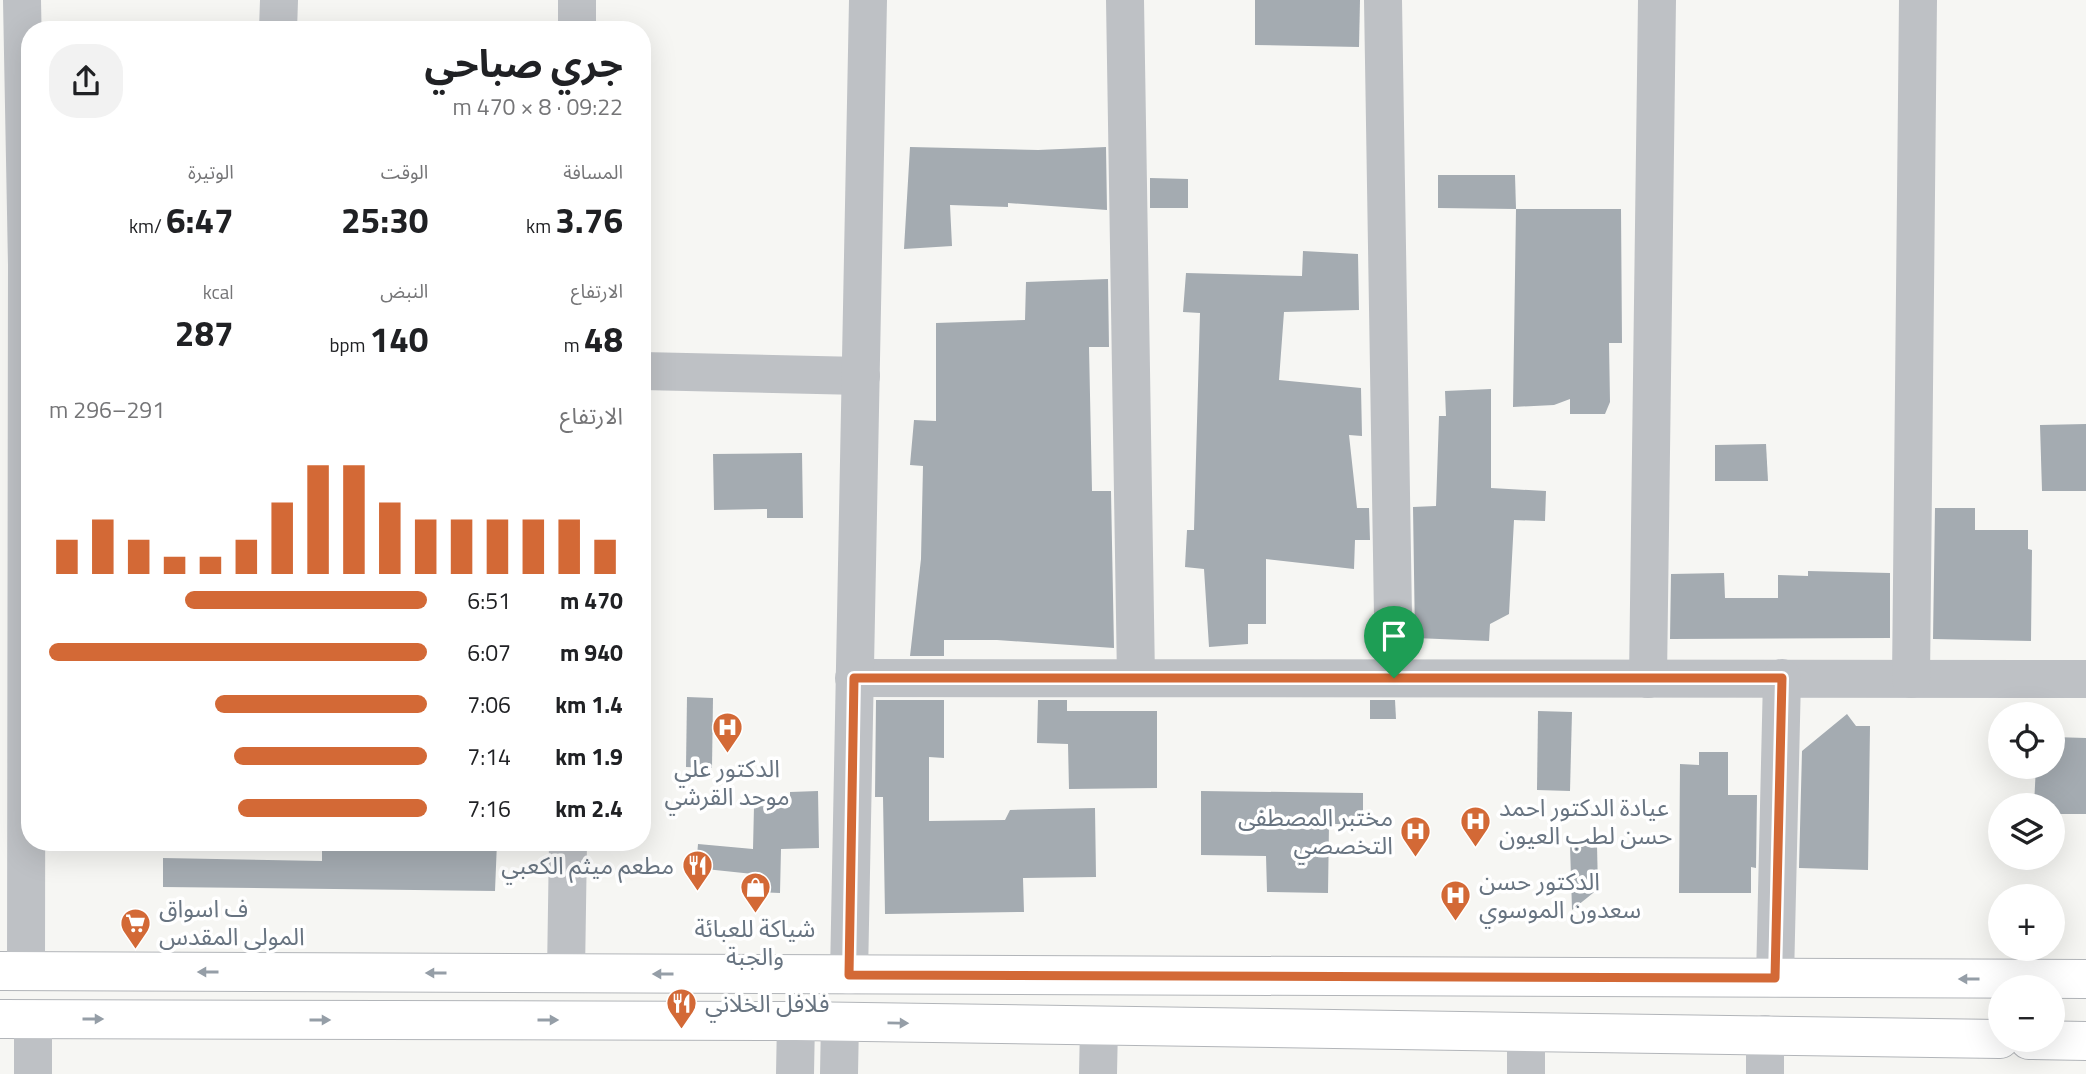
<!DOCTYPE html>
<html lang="ar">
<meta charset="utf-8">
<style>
:root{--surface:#fff;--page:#f2f2f2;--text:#202124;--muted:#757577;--accent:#d36936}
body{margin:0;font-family:"Titillium Web","Noto Sans Arabic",sans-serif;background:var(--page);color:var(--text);direction:rtl;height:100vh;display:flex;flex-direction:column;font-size:26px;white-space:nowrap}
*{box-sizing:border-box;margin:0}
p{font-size:23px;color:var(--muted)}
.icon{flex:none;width:38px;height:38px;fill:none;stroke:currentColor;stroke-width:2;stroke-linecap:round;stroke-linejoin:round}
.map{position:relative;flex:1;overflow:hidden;direction:ltr}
.drawer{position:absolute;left:21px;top:21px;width:630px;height:830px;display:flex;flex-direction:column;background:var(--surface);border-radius:28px;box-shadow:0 7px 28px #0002;direction:rtl}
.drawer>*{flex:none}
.buttons{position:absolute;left:1988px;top:702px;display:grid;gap:14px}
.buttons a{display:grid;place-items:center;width:77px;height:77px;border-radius:50%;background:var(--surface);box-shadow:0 7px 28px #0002;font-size:35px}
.pin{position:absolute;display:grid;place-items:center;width:60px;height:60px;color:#fff;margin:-72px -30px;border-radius:50% 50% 50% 0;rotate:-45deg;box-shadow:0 0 7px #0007}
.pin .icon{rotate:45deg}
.round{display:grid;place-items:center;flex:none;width:74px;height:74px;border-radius:28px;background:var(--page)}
.headline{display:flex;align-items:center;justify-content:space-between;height:119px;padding:0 28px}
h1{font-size:38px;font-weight:700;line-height:52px}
.figures{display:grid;grid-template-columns:repeat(3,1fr);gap:10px;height:119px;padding:7px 28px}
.figures div{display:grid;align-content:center}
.figures b{font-size:35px;font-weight:700}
.figures small{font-size:19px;font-weight:400}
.figures p{font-size:19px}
.chart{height:196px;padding:14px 28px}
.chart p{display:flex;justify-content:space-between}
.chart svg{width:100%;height:126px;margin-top:7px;stroke:var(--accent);stroke-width:6}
ul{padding:0 28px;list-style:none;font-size:23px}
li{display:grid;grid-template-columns:112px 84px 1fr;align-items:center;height:52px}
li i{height:18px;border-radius:9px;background:var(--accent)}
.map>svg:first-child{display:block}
.building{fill:#a4abb1}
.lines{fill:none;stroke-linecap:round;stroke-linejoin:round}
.major-casing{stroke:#b2b5b9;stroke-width:40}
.minor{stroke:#bec1c5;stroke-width:38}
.major{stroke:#fff;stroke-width:38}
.oneway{fill:#959ea7}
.route-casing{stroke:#fff;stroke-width:14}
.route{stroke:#d36936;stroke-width:9}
.labels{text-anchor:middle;stroke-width:7;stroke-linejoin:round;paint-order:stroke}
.poi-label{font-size:24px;fill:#687481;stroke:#fff;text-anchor:start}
</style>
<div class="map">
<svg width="2086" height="1074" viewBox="0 0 2086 1074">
<rect width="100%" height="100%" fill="#f6f6f3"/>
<g class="building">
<polygon points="1255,0 1360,0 1359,47 1255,45"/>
<polygon points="910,147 1038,150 1106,147 1107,210 1008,203 1008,207 950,205 952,246 904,249"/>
<polygon points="1438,175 1515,175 1516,209 1438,208"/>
<polygon points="1150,178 1188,179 1188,208 1150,208"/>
<polygon points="1516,209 1621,209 1622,343 1609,343 1610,402 1605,414 1570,414 1570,399 1554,405 1513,407"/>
<polygon points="1303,251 1358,254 1359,310 1284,312 1279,380 1361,388 1362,436 1349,435 1357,508 1369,508 1370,540 1355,540 1354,569 1266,559 1266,624 1248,624 1248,644 1209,647 1204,569 1185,567 1187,530 1194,530 1200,313 1183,312 1186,273 1302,276"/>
<polygon points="1108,279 1109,347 1089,347 1092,491 1111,491 1114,648 997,640 944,640 944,656 910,656 921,559 923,466 910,465 914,420 936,421 936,323 1025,320 1026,282"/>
<polygon points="1491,389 1491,488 1546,491 1545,521 1514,520 1509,614 1490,624 1489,641 1415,638 1413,507 1436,506 1439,416 1446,416 1445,391"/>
<polygon points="2086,424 2086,491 2042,491 2040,425"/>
<polygon points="1766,444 1768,481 1715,481 1715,445"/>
<polygon points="802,453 803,518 767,518 767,509 714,510 713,454"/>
<polygon points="1935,508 1975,508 1975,530 2028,530 2028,549 2032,550 2031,641 1933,639"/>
<polygon points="1808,571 1890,573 1890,638 1670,639 1671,574 1724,573 1725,598 1778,598 1778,575 1808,576"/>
<polygon points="687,697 713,698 712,768 686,767"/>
<polygon points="876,700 944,700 944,758 929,757 929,821 1005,820 1010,810 1095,808 1096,877 1023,878 1024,912 885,914 883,797 875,797"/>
<polygon points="1038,700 1067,700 1067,711 1157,711 1157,788 1069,789 1068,744 1037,743"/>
<polygon points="1370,700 1395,700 1396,719 1370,719"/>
<polygon points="1538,711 1572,712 1570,791 1537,790"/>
<polygon points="1847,714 1856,726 1870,726 1868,870 1799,868 1802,751"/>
<polygon points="2053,737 2086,738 2086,814 2053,814 2053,805 2034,805 2036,766 2053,766"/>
<polygon points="1699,752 1728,752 1728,795 1757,795 1756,868 1751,867 1751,893 1679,893 1680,764 1699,765"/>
<polygon points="818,791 819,848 781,849 780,893 753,892 753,874 696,868 698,844 753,849 754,806 790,807 790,792"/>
<polygon points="1201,791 1363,793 1363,824 1329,824 1328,893 1267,892 1266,856 1201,855"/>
<polygon points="322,842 497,842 495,891 163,887 163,858 322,861"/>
<polygon points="1597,845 1598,889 1572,910 1570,846"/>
</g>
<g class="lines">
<defs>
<g id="major">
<polyline points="0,971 2086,979"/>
<polyline points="0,1019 796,1021 2000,1039"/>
<polyline points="2029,1040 2086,1041"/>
</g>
</defs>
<use href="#major" class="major-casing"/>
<g class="minor">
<polyline points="22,0 27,265 26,971"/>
<polyline points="1125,0 1136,678"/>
<polyline points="1383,0 1394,678"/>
<polyline points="278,30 279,0"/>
<polyline points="577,30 577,0"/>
<polyline points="642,371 861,376"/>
<polyline points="854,678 2086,679"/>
<polyline points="1648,679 1657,0"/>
<polyline points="1911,679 1918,0"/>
<polyline points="566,973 568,842"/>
<polyline points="849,975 868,0"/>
<polyline points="1775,978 1782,678"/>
<polyline points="1765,1034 1765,1074"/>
<polyline points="33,1074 33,1019"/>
<polyline points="795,1074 796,1021"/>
<polyline points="839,1074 840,1022"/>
<polyline points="1098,1074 1099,1026"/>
<polyline points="1526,1074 1526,1033"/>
</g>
<use href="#major" class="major"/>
</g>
<defs><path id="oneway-solid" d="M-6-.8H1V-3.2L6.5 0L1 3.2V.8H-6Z" transform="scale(1.75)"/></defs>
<g class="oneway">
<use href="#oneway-solid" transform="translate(208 972) rotate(-180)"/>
<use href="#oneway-solid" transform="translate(436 973) rotate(-180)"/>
<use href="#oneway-solid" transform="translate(663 974) rotate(-180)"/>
<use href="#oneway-solid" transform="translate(1969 979) rotate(-180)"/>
<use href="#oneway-solid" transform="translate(93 1019)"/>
<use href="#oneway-solid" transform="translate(320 1020)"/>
<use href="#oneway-solid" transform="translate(548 1020)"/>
<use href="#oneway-solid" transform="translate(898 1023) rotate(1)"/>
</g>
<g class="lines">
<defs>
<polygon id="route" points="854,678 1782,678 1775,978 849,975"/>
</defs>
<use href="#route" class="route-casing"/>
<use href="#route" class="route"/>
</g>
<defs>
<symbol id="hospital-pin" viewBox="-11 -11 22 30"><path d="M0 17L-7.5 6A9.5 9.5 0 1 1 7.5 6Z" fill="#d36936" stroke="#fff"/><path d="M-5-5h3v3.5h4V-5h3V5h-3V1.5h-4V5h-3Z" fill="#fff"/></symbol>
<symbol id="restaurant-pin" viewBox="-11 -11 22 30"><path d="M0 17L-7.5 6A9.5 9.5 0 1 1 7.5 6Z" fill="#d36936" stroke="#fff"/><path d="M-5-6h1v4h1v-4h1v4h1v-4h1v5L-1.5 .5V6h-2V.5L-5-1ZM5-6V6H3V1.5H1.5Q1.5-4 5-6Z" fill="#fff"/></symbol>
<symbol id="shop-pin" viewBox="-11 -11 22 30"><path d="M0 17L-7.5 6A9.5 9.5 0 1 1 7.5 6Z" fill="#d36936" stroke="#fff"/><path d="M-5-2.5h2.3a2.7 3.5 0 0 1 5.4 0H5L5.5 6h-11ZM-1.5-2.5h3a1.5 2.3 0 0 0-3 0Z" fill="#fff"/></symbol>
<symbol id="supermarket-pin" viewBox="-11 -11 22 30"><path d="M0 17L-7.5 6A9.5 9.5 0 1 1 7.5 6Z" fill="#d36936" stroke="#fff"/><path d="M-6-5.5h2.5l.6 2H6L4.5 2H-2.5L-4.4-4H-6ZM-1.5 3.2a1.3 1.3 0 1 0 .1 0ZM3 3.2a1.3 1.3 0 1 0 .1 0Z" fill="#fff"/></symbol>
</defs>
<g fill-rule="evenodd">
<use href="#hospital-pin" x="710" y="710" width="35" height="47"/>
<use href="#hospital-pin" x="1458" y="804" width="35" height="47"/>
<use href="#hospital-pin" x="1398" y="814" width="35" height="47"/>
<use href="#restaurant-pin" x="680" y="848" width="35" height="47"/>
<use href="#shop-pin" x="738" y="870" width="35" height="47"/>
<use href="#hospital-pin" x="1438" y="878" width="35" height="47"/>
<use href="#supermarket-pin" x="118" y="906" width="35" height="47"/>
<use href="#restaurant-pin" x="664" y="986" width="35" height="47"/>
</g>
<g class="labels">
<g class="poi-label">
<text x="727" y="777" text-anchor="middle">الدكتور علي<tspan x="727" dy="28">موحد القرشي</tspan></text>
<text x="1499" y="816">عيادة الدكتور احمد<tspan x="1499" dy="28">حسن لطب العيون</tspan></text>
<text x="1393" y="826" text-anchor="end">مختبر المصطفى<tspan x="1393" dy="28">التخصصي</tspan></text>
<text x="674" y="874" text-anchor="end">مطعم ميثم الكعبي</text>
<text x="1479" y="890">الدكتور حسن<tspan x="1479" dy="28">سعدون الموسوي</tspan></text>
<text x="159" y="917">ف اسواق<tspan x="159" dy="28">المولى المقدس</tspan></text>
<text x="755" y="937" text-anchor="middle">شياكة للعبائة<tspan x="755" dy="28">والجبة</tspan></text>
<text x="705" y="1012">فلافل الخلاني</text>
</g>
</g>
</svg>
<div class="buttons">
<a><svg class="icon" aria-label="locate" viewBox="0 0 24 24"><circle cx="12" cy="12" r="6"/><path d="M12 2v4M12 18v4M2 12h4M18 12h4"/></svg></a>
<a><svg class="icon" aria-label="layers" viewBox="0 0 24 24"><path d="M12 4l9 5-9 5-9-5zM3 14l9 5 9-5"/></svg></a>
<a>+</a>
<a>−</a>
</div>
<div class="pin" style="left:1394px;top:678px;background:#1e9e55"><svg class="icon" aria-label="arrive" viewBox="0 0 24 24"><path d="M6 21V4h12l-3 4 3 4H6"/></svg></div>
<section class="drawer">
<div class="headline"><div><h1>جري صباحي</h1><p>09:22 · 8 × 470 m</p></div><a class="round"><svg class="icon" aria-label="share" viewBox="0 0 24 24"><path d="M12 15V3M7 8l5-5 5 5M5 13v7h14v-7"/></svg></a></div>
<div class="figures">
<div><p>المسافة</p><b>3.76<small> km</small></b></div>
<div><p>الوقت</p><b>25:30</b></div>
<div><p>الوتيرة</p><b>6:47<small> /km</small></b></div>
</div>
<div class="figures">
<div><p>الارتفاع</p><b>48<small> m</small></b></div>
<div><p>النبض</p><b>140<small> bpm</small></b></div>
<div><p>kcal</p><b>287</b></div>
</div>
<div class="chart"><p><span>الارتفاع</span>291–296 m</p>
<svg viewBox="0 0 160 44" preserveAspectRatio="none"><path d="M5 44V32M15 44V25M25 44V32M35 44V38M45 44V38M55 44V32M65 44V19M75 44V6M85 44V6M95 44V19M105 44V25M115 44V25M125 44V25M135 44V25M145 44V25M155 44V32"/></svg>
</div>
<ul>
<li><b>470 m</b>6:51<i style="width:64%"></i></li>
<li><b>940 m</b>6:07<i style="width:100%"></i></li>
<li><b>1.4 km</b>7:06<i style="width:56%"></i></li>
<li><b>1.9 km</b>7:14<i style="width:51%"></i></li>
<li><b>2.4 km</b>7:16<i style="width:50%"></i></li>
</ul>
</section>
</div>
